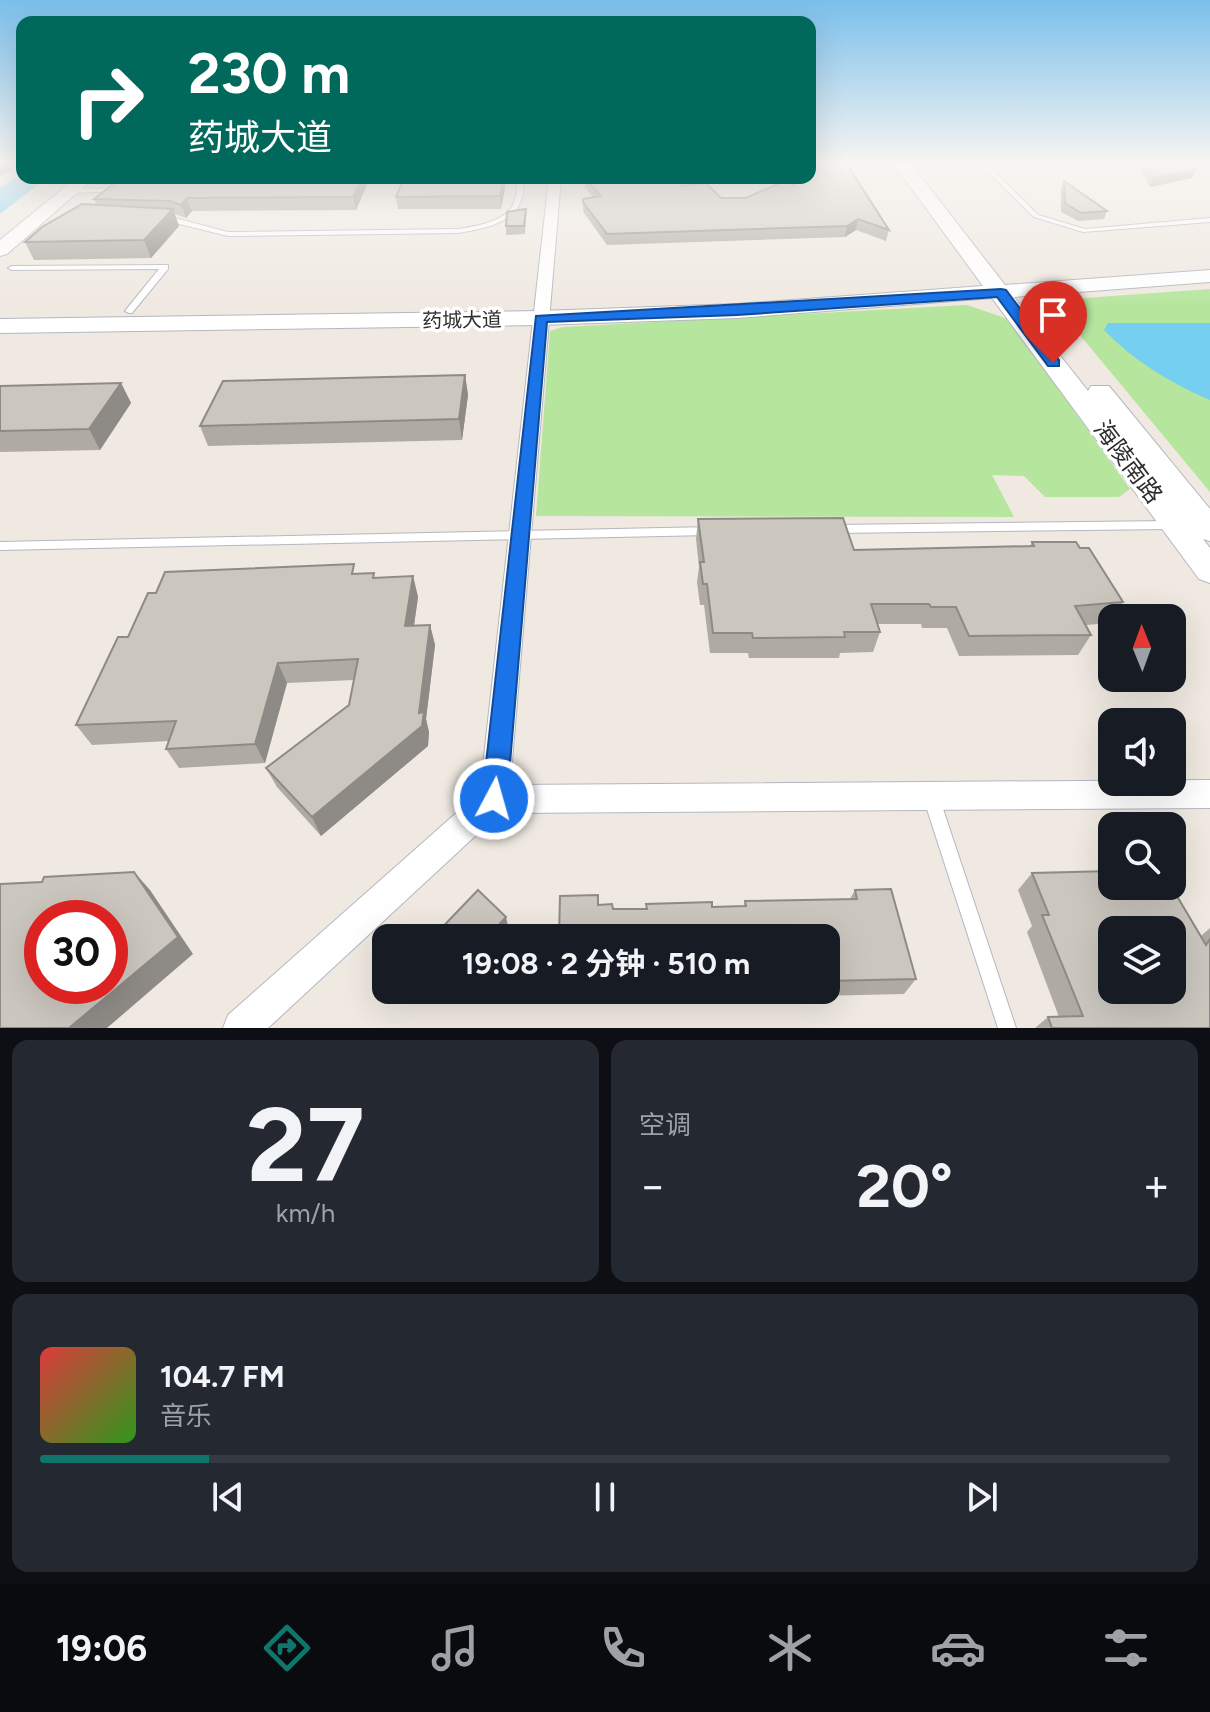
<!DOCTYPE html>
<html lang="zh">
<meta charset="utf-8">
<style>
body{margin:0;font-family:Figtree,"Noto Sans SC",sans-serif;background:#242831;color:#f1f3f6;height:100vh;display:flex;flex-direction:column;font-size:30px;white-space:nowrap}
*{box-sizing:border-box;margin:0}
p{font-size:26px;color:#9ea1a6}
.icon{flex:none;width:44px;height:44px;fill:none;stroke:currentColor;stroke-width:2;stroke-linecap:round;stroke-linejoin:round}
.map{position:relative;height:1028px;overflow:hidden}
.sheet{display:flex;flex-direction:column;gap:12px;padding:12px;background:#0d0f14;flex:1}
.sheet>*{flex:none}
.guide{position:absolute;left:16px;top:16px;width:800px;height:168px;border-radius:16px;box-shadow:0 8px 32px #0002;background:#00695c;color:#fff;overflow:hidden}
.needle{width:52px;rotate:359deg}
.tools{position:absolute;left:1098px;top:604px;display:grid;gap:16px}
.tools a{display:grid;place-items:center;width:88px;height:88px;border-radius:16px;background:#171b24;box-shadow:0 8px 32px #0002;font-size:40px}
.speed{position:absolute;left:24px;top:900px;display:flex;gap:16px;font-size:40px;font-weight:700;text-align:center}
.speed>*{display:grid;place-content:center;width:104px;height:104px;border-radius:50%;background:#171b24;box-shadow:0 8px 32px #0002;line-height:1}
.speed .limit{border:12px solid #d22;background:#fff;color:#111}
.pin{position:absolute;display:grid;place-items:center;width:68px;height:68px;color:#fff;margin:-82px -34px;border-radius:50% 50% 50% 0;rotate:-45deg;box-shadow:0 0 8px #0007}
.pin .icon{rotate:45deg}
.me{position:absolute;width:88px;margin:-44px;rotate:6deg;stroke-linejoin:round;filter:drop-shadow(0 0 6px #0008)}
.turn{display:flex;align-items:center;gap:28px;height:168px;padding:0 40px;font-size:36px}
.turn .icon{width:104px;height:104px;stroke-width:2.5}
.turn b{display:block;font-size:56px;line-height:68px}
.big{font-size:60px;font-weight:700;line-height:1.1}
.sheet .tile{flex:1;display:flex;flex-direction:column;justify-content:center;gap:12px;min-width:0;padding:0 28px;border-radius:16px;background:#242831}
.sheet .dial{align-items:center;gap:0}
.dial b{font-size:104px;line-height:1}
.song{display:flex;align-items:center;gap:24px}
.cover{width:96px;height:96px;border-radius:12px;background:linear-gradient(135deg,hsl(0 70% 55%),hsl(110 70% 35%))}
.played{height:8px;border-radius:4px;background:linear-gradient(90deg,#0f766e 15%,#363941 15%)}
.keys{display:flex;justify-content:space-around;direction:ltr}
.heat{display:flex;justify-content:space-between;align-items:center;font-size:44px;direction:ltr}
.sheet .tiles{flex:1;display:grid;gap:12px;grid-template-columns:1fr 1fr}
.tile:last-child{grid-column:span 2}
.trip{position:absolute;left:372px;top:924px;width:468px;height:80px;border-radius:16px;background:#171b24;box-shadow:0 8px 32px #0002;font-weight:700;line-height:80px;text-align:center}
.dock{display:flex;height:128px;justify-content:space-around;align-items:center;background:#090b0e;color:#9ea1a6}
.dock .icon{width:56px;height:56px}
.dock .selected{color:#0f766e}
.dock b{font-size:36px;color:#f1f3f6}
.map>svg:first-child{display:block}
</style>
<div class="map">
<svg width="1210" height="1028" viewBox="0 0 1210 1028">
<rect width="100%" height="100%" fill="#efe9e1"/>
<g fill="#b6e59e">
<path d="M1210 289V492L1055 305 1085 298Z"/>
<path d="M967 305 1008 319 1130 489 1119 497H1045L1024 476 992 475 1014 517 536 516 550 331 563 327Z"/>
</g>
<g fill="#75cff0">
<path d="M22 172V178H47L0 214V188Z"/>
<path d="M1108 323H1210V400C1170 383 1134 361 1104 330Z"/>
</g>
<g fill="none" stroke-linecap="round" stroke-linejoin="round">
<g stroke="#b4b7c1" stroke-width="2">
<g id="lane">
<path d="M979 163H986L1038 215 1085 229 1210 218V222L1083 232 1034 217Z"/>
<path d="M518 178H524C523 186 524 196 520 203 511 225 479 229 459 233L228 236 159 219 162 217 179 219 228 232 459 229C476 226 504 222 513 205 517 197 517 186 518 178Z"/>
<path d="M128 180 130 181V183L80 185 77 183 80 181Z"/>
<path d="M119 188 121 189V191L71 193 68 191 71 189Z"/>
<path d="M165 265H168V269L132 313H129L125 311 159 269 12 270 8 268 12 266Z"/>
<path d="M1171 521 1177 525 1171 529 832 533 826 529 832 525Z"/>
<path d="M711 527 717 531 711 535 0 550V542Z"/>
<path d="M931 790 936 792 939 797 1016 1028H998L923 797 926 792Z"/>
</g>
</g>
<g stroke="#b4b7c1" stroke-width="2">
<path id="street" d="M549 178H561L510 785 1210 780V808L500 813 268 1028H223L228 1015 480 792Z"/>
</g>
<g stroke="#b4b7c1" stroke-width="2">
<g id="secondary">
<path d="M893 163H910L1005 285 1210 270V282L1014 297 1088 391 1091 386H1109L1210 509V541L1203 539 1210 548V583L1199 579 992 298 737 318 540 325 0 333V319L540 311 737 304 983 286Z"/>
<path d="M76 178H94L7 254 0 256V240Z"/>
</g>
</g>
<use href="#lane" fill="#fff" fill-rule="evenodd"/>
<use href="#street" fill="#fff" fill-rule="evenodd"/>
<use href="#secondary" fill="#fff" fill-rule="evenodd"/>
</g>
<g fill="#afaba4">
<path d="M810 163H846L889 230 886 241 856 230 845 237 607 245 584 213 583 209V199L593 197 585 188V178L683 186 721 198H746L790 183 791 178 821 165 810 167Z"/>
<path d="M1141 163H1185L1196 170 1192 178 1150 187 1140 167Z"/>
<path d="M139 178H370L356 210 192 211 186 218 174 214 179 226 151 258 34 260 25 242 96 204 94 199 127 182Z"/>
<path d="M508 178 505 179V188L501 209H398L396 197Z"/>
<path d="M1064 181 1107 211 1104 219 1078 221 1061 212V189Z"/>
<path d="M526 218 525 234 506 235V226Z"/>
<path d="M465 375 468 395 462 440 208 446 200 426Z"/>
<path d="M121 383 131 403 100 450 0 452V386Z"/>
<path d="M698 519 854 550 1030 546 1032 542 1080 548 1123 602 1110 623 1086 625 1091 635 1078 655 959 656 947 628H922L921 624H878L880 632 873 652 840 653 839 658H749L748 653H710L704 605H700L697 582 699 567 696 539Z"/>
<path d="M357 574 376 578 413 576 418 597 414 626 430 625 435 645 426 719 429 732 428 746 321 836 277 787 266 768 349 705 354 680 287 683 265 763 179 768 166 749 169 741 92 745 76 725 128 637Z"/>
<path d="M1032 873 1201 936 1210 928V1028H1035L1048 1017H1059L1027 932 1032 926 1018 890Z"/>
<path d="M855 890 916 979 904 994 560 1002 558 990H826V938H559L598 905 613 909 744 906 745 901 850 899Z"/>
</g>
<g fill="#8e8b86">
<path d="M0 163H14L9 167 11 170 0 176Z"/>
<path d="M810 163H832L810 167Z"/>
<path d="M1196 170 1192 178 1150 187 1154 178Z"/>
<path d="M362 178H370L356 210 353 197Z"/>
<path d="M498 178H508L505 179V188L501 209Z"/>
<path d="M187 198 192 211 186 218 181 205Z"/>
<path d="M173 209 179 226 151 258 144 240Z"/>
<path d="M858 219 856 230 845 237 847 226Z"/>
<path d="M465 375 468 395 462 440 459 419Z"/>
<path d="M121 383 131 403 100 450 89 429Z"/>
<path d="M413 576 418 597 411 646 405 626Z"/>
<path d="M430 625 435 645 426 719 429 732 428 746 321 836 312 817 419 713Z"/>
<path d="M278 663 287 683 265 763 255 744Z"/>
<path d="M134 872 150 890 193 954 107 1028H69Z"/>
<path d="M506 917 508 926 497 938H487Z"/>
</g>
<g fill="#cbc7bf" stroke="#8e8b86" stroke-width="2" fill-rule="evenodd">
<path d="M825 163H846L889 230 858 219 847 226 607 234 583 202V199L601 196 585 178H674L683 186 706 183 721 198H746L787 180 795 186 791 178H810V170Z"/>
<path d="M1146 163H1185L1196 170 1154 178Z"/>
<path d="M139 178H362L353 197 187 198 181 205 170 201 94 199 116 182H127Z"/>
<path d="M404 178H504L500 196 396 197Z"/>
<path d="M1064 181 1107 211 1081 213 1065 203Z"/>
<path d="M82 204 173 209 144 240 25 242 42 227Z"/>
<path d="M526 209 524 226H506L507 212Z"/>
<path d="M465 375 459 419 200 426 223 381Z"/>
<path d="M121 383 89 429 0 431V386Z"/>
<path d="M843 518 854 550 1034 546 1032 542H1076L1080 548H1089L1123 602 1075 606 1091 635 969 636 956 607H931L929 604H871L880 632H844L845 637 753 638 752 633H713L707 584H703L700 562H704L698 519Z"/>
<path d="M354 564 352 574 374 573 373 578 413 576 405 626 430 625 419 713 424 712 422 726 312 817 266 768 349 705 358 659 278 663 255 744 166 749 176 721 76 725 118 637H128L148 593H156L165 572Z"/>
<path d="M1112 871V886H1171L1206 945 1210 939V1028H1052L1048 1017 1083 1016 1042 915H1049L1032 873ZM1112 930H1172V990H1112Z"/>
<path d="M134 872 178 937 69 1028H0V884L42 882 44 877ZM42 918H110V986H42Z"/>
<path d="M891 889 916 979 826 981V938H559L560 896 598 895V905L612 904 613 909H647L646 904 712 902V907L746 906 745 901 857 899 855 890Z"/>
<path d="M478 890 506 917 487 938H432Z"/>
</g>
<linearGradient id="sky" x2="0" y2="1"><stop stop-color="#7abfeb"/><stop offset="0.53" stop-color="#f8f5f2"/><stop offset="1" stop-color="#f8f5f2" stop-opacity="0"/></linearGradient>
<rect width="1210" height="307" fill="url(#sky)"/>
<path fill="#1a73e8" stroke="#114b97" stroke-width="2" d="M1001 289 1006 290 1059 360V366H1048L997 297 737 315 547 322 507 799 503 807 494 811 485 807 482 799 536 316Z"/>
<g text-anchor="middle" stroke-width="7" stroke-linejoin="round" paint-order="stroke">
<g font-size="20" fill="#2e2e2e" stroke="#fff">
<text transform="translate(462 320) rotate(-1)" y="7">药城大道</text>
</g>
<g font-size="24" fill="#2e2e2e" stroke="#fff">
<text transform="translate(1128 462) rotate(53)" y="8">海陵南路</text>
</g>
</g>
</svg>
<div class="tools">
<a><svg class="needle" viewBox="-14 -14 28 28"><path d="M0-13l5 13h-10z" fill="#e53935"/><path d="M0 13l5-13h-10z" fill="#9ea1a6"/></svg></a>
<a><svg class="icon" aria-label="sound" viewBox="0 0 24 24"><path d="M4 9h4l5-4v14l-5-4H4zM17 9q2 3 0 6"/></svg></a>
<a><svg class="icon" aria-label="search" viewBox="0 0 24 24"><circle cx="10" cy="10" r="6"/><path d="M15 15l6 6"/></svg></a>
<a><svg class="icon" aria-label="layers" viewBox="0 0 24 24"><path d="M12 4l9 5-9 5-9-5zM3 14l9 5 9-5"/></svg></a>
</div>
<div class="speed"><div class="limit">30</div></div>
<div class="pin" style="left:1053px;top:363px;background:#d93025"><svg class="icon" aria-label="arrive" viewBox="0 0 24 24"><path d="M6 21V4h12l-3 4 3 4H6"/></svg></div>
<svg class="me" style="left:494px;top:799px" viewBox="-20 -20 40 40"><circle r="17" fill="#1a73e8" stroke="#fff" stroke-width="3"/><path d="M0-11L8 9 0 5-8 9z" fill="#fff"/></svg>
<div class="trip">19:08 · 2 分钟 · 510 m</div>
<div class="guide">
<div class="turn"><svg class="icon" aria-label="right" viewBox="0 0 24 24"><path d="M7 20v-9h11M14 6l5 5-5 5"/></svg><div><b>230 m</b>药城大道</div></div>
</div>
</div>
<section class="sheet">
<div class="tiles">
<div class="tile dial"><b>27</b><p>km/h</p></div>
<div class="tile"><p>空调</p>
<div class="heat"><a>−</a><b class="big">20°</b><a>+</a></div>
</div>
<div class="tile">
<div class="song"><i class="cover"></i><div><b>104.7 FM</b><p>音乐</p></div></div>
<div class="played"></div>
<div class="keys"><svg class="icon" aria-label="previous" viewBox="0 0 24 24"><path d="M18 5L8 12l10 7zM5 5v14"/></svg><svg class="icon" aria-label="pause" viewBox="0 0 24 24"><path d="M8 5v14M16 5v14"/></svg><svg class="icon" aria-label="next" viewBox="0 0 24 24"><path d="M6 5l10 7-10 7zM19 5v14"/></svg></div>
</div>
</div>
</section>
<nav class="dock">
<b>19:06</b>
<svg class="icon selected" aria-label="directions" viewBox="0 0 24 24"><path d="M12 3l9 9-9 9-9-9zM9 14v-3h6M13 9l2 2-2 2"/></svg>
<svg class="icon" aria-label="music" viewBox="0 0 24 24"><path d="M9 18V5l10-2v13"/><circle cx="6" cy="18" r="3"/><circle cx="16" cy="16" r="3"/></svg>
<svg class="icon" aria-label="phone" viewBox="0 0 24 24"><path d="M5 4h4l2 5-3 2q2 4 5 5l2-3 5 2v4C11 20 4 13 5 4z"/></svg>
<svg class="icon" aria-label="climate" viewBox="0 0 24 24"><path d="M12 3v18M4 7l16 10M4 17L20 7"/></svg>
<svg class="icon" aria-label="car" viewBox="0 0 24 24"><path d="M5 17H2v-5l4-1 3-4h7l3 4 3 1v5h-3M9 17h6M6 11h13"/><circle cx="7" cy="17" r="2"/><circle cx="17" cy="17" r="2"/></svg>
<svg class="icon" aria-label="filters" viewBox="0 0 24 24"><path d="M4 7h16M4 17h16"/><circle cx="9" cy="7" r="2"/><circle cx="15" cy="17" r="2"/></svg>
</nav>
